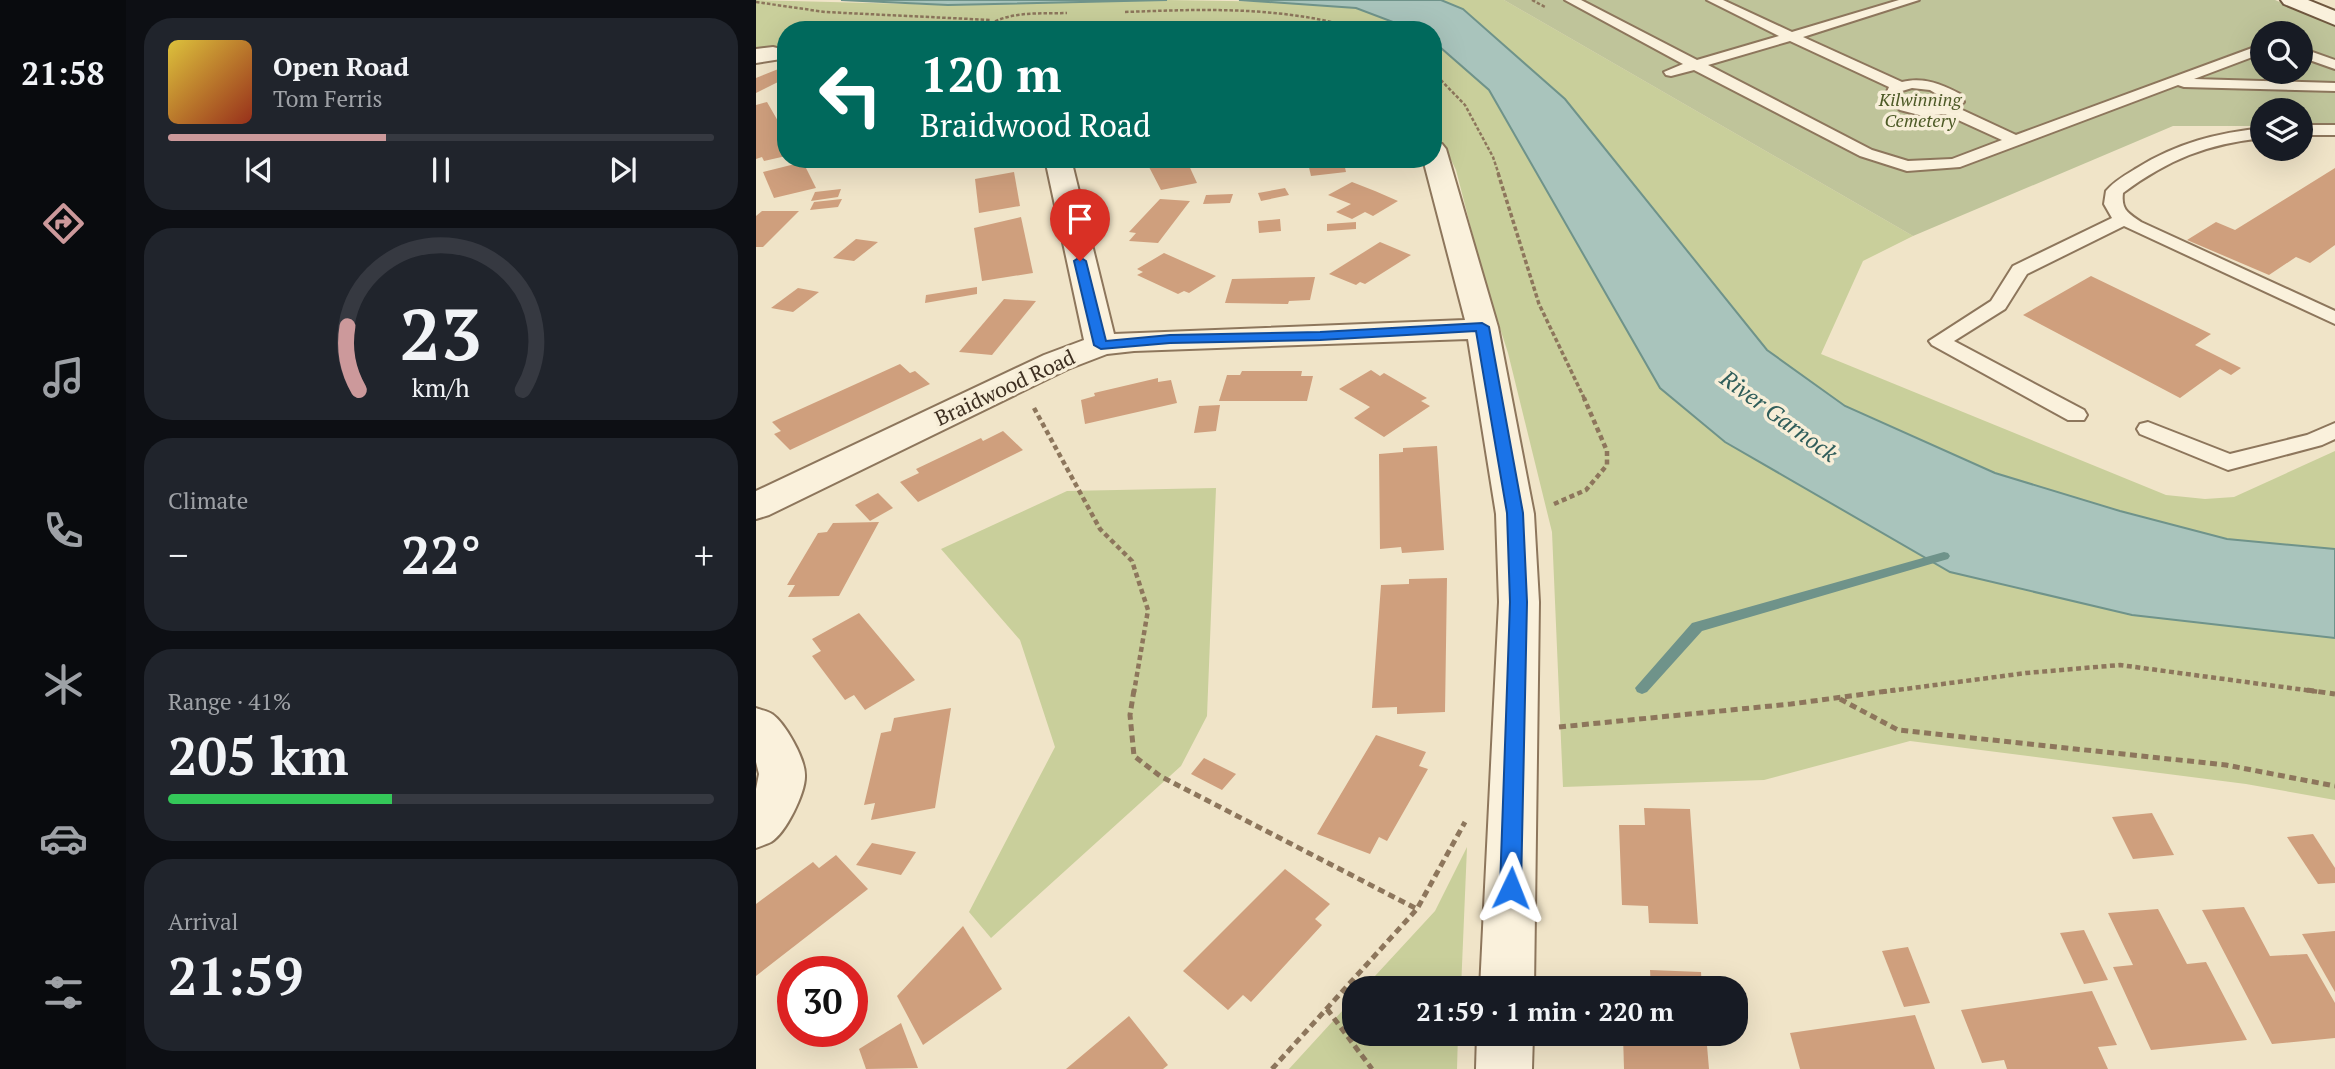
<!DOCTYPE html>
<meta charset="utf-8">
<style>
body{margin:0;font-family:"PT Serif",serif;background:#20242c;color:#f1f3f6;height:100vh;display:flex;flex-direction:column;font-size:26px;white-space:nowrap}
*{box-sizing:border-box;margin:0}
p{font-size:23px;color:#9ea1a6}
.icon{flex:none;width:38px;height:38px;fill:none;stroke:currentColor;stroke-width:2;stroke-linecap:round;stroke-linejoin:round}
.map{position:relative;flex:1;overflow:hidden}
.panel{display:flex;flex-direction:column;gap:18px;padding:18px;background:#0d0f14;width:630px}
.panel>*{flex:none}
.guide{position:absolute;left:21px;top:21px;width:665px;height:147px;border-radius:28px;box-shadow:0 7px 28px #0002;background:#00695c;color:#fff;overflow:hidden}
.fabs{position:absolute;left:1494px;top:21px;display:grid;gap:14px}
.fabs a{display:grid;place-items:center;width:63px;height:63px;border-radius:50%;background:#171b24;box-shadow:0 7px 28px #0002;font-size:35px}
.speed{position:absolute;left:21px;top:956px;display:flex;gap:14px;font-size:35px;font-weight:700;text-align:center}
.speed>*{display:grid;place-content:center;width:91px;height:91px;border-radius:50%;background:#171b24;box-shadow:0 7px 28px #0002;line-height:1}
.speed .limit{border:10px solid #d22;background:#fff;color:#111}
.pin{position:absolute;display:grid;place-items:center;width:60px;height:60px;color:#fff;margin:-72px -30px;border-radius:50% 50% 50% 0;rotate:-45deg;box-shadow:0 0 7px #0007}
.pin .icon{rotate:45deg}
.me{position:absolute;width:77px;margin:-38px;rotate:2deg;stroke-linejoin:round;filter:drop-shadow(0 0 5px #0008)}
.turn{display:flex;align-items:center;gap:24px;height:147px;padding:0 28px;font-size:32px}
.turn .icon{width:91px;height:91px;stroke-width:2.5}
.turn b{display:block;font-size:49px;line-height:60px}
.big{font-size:52px;font-weight:700;line-height:1.1}
.panel .widget{flex:1;display:flex;flex-direction:column;justify-content:center;gap:10px;min-width:0;padding:0 24px;border-radius:28px;background:#20242c}
.panel .dial{align-items:center;gap:0}
.dial svg{height:182px;overflow:visible;fill:none;stroke:#363941;stroke-width:7;stroke-linecap:round;text-anchor:middle}
.dial text{fill:#f1f3f6;stroke:none}
.song{display:flex;align-items:center;gap:21px}
.cover{width:84px;height:84px;border-radius:10px;background:linear-gradient(135deg,hsl(50 70% 55%),hsl(10 70% 35%))}
.played{height:7px;border-radius:4px;background:linear-gradient(90deg,#cc999b 40%,#363941 40%)}
.keys{display:flex;justify-content:space-around;direction:ltr}
.heat{display:flex;justify-content:space-between;align-items:center;font-size:38px;direction:ltr}
.charge{height:10px;border-radius:5px;background:linear-gradient(90deg,#34c759 41%,#363941 0)}
.trip{position:absolute;left:586px;top:976px;width:406px;height:70px;border-radius:28px;background:#171b24;box-shadow:0 7px 28px #0002;font-weight:700;line-height:70px;text-align:center}
main{display:flex;flex:1;min-height:0}
.tab-bar{display:flex;flex-direction:column;width:126px;justify-content:space-around;align-items:center;background:#090b0e;color:#9ea1a6}
.tab-bar .icon{width:49px;height:49px}
.tab-bar .active{color:#cc999b}
.tab-bar b{font-size:32px;color:#f1f3f6}
.map>svg:first-child{display:block}
</style>
<main>
<nav class="tab-bar">
<b>21:58</b>
<svg class="icon active" aria-label="directions" viewBox="0 0 24 24"><path d="M12 3l9 9-9 9-9-9zM9 14v-3h6M13 9l2 2-2 2"/></svg>
<svg class="icon" aria-label="music" viewBox="0 0 24 24"><path d="M9 18V5l10-2v13"/><circle cx="6" cy="18" r="3"/><circle cx="16" cy="16" r="3"/></svg>
<svg class="icon" aria-label="phone" viewBox="0 0 24 24"><path d="M5 4h4l2 5-3 2q2 4 5 5l2-3 5 2v4C11 20 4 13 5 4z"/></svg>
<svg class="icon" aria-label="climate" viewBox="0 0 24 24"><path d="M12 3v18M4 7l16 10M4 17L20 7"/></svg>
<svg class="icon" aria-label="car" viewBox="0 0 24 24"><path d="M5 17H2v-5l4-1 3-4h7l3 4 3 1v5h-3M9 17h6M6 11h13"/><circle cx="7" cy="17" r="2"/><circle cx="17" cy="17" r="2"/></svg>
<svg class="icon" aria-label="filters" viewBox="0 0 24 24"><path d="M4 7h16M4 17h16"/><circle cx="9" cy="7" r="2"/><circle cx="15" cy="17" r="2"/></svg>
</nav>
<section class="panel">
<div class="widget">
<div class="song"><i class="cover"></i><div><b>Open Road</b><p>Tom Ferris</p></div></div>
<div class="played"></div>
<div class="keys"><svg class="icon" aria-label="previous" viewBox="0 0 24 24"><path d="M18 5L8 12l10 7zM5 5v14"/></svg><svg class="icon" aria-label="pause" viewBox="0 0 24 24"><path d="M8 5v14M16 5v14"/></svg><svg class="icon" aria-label="next" viewBox="0 0 24 24"><path d="M6 5l10 7-10 7zM19 5v14"/></svg></div>
</div>
<div class="widget dial"><svg viewBox="0 0 100 80">
<path d="M14 69A42 42 0 1 1 86 69"/>
<path d="M14 69A42 42 0 0 1 9 41" stroke="#cc999b"/>
<text x="50" y="56" font-size="32" font-weight="700">23</text>
<text x="50" y="72" font-size="11">km/h</text>
</svg></div>
<div class="widget"><p>Climate</p>
<div class="heat"><a>−</a><b class="big">22°</b><a>+</a></div>
</div>
<div class="widget"><p>Range · 41%</p><b class="big">205 km</b><div class="charge"></div></div>
<div class="widget"><p>Arrival</p><b class="big">21:59</b></div>
</section>
<div class="map">
<svg width="1579" height="1069" viewBox="0 0 1579 1069">
<rect width="100%" height="100%" fill="#f0e4c8"/>
<g fill="#c9cf9b">
<path d="M0 0 192 5 411 0 532 2 600 8 658 30H431L305 24 216 27 213 30H30V60H16L23 47 0 50Z"/>
<path d="M685 0H748L1157 236 1107 261 1065 354 1410 495 1449 499 1478 497 1579 451V549L1471 539 1364 511 1239 473 1089 406 1011 351 969 298 707 9Z"/>
<path d="M677 41 733 90 904 388 1194 572 1376 615 1579 638V800L1490 784 1154 741 1008 780 807 787 796 532 752 353 727 275 700 170 677 123Z"/>
<path d="M460 488 451 716 425 766 235 938 213 912 299 747 264 640 185 549 311 491Z"/>
<path d="M711 847 705 989H607L679 911Z"/>
<path d="M598 998V1034H702L701 1069H533Z"/>
</g>
<path fill="#bfc49a" fill-rule="evenodd" d="M748 0H1519L1579 25V125H1545V110H1507V126H1417L1157 236ZM1507 33H1545V72H1507Z"/>
<g fill="#a9c4bc" stroke="#6f938a" stroke-width="2">
<path d="M85 0H411L192 5Z"/>
<path d="M483 0H685L707 9 809 99 1011 350 1089 406 1239 473 1364 511 1471 539 1579 549V638L1376 615 1194 572 969 442 904 388 733 90 677 41V30H658L600 8Z"/>
</g>
<g fill="none" stroke-linecap="round" stroke-linejoin="round">
<path fill="#6f938a" fill-rule="evenodd" d="M1188 552 1192 553 1194 556 1192 559 946 631 891 692 886 694 881 692 879 688 936 623Z"/>
</g>
<g fill="#cf9f7d">
<path d="M30 66V78L0 93V78Z"/>
<path d="M11 102 30 135V156L8 161 6 157 0 159V105Z"/>
<path d="M216 159H249V161L217 166Z"/>
<path d="M393 159H430L441 183 405 190 393 167 396 166Z"/>
<path d="M551 159H587L590 172 555 176Z"/>
<path d="M47 162 60 188 18 198 7 172Z"/>
<path d="M1579 168V245L1554 263 1540 257 1513 275 1431 240 1460 222 1479 230Z"/>
<path d="M258 172 264 206 223 213 219 179Z"/>
<path d="M596 182 619 191 642 201 617 216 609 212 596 219 580 212 595 204 572 195Z"/>
<path d="M529 188 533 195 505 201 502 193Z"/>
<path d="M85 189 82 197 55 201 59 192Z"/>
<path d="M477 194 474 203 447 204 450 195Z"/>
<path d="M86 199 82 207 54 210 58 202Z"/>
<path d="M404 199 434 201 402 243 373 241 380 233 373 232Z"/>
<path d="M6 211H43L7 247H0V216Z"/>
<path d="M265 217 277 273 226 281 218 228Z"/>
<path d="M524 219 525 231 503 233 502 221Z"/>
<path d="M600 222V229L571 231V224Z"/>
<path d="M100 239 122 242 98 261 77 258Z"/>
<path d="M624 242 655 255 609 284 604 282 600 285 573 274Z"/>
<path d="M408 253 435 265 460 276 433 293 428 291 422 294 381 275 387 272 381 269Z"/>
<path d="M1335 276 1455 334 1439 345 1485 368 1475 375 1464 369 1424 398 1267 315Z"/>
<path d="M559 277 554 300 533 301 532 304 469 303 476 279Z"/>
<path d="M221 287V294L169 303 170 295Z"/>
<path d="M42 288 63 292 37 312 15 308Z"/>
<path d="M248 299 280 301 236 355 203 352Z"/>
<path d="M144 364 154 373 159 371 174 384 34 450 18 434 25 431 16 422Z"/>
<path d="M615 370 624 376 628 373 671 398 665 401 674 406 628 437 598 418 614 407 583 389Z"/>
<path d="M486 371H546L545 376H557L551 401H463L471 375H484Z"/>
<path d="M402 378V382L415 380 421 403 329 424 325 400 339 396 338 393Z"/>
<path d="M464 405 460 431 438 433 443 406Z"/>
<path d="M247 431 267 450 162 502 144 482 163 473 160 469 225 438 227 441Z"/>
<path d="M681 446 688 550 646 553 645 547 624 549 623 454 647 452V448Z"/>
<path d="M122 493 137 508 114 521 99 505Z"/>
<path d="M123 522 83 596 32 597 39 585H31L62 533 71 532 77 523Z"/>
<path d="M691 578 689 712 641 714V707L616 708 625 585 653 584V579Z"/>
<path d="M103 613 159 680 109 710 98 695 89 700 56 656 65 651 56 639Z"/>
<path d="M195 708 179 808 115 820 119 803 108 805 125 733 135 731 138 718Z"/>
<path d="M620 735 670 752 663 766 672 769 631 841 623 837 614 854 561 834Z"/>
<path d="M448 758 480 774 466 790 435 774Z"/>
<path d="M888 808 934 809 942 924 893 923 892 906 866 905 863 825H889Z"/>
<path d="M1396 813 1418 855 1377 859 1356 817Z"/>
<path d="M1557 834 1579 868V883L1562 884 1531 837Z"/>
<path d="M116 843 160 852 145 875 100 865Z"/>
<path d="M80 855 112 889 0 976V904L57 862 63 868Z"/>
<path d="M529 869 574 904 559 919 566 925 495 1002 487 995 472 1010 427 971Z"/>
<path d="M1488 907 1514 956 1551 954 1579 1003V1038L1516 1044 1446 910Z"/>
<path d="M1402 909 1431 964 1450 962 1491 1040 1395 1050 1357 967 1377 965 1352 913Z"/>
<path d="M207 926 246 989 167 1045 141 996Z"/>
<path d="M1328 930 1352 980 1328 984 1304 933Z"/>
<path d="M1579 931V992L1546 934Z"/>
<path d="M1152 947 1174 1003 1148 1007 1126 951Z"/>
<path d="M894 970 945 972 946 989H895Z"/>
<path d="M1336 991 1361 1045 1342 1047 1352 1069H1251L1248 1060 1226 1063 1205 1010Z"/>
<path d="M1159 1015 1179 1069H1044L1034 1033Z"/>
<path d="M373 1016 412 1065 407 1069H310Z"/>
<path d="M145 1023 162 1068 110 1069 103 1049Z"/>
<path d="M867 1034H950L953 1069H868Z"/>
</g>
<g fill="none" stroke-linecap="round" stroke-linejoin="round">
<g stroke="#8d765c" stroke-width="4">
<g id="lane">
<path d="M809 0H825L941 60 1023 36 951 0H967L1036 32 1143 0H1163L1047 37 1146 82C1168 77 1185 84 1204 94L1208 102 1202 108 1260 135 1507 44V53L1438 79 1579 83V91L1428 87 1422 85 1204 167 1151 171 1104 156 938 70 915 76 910 75 908 72 927 64ZM1034 41 1133 87 1129 96 1144 110 1167 116 1189 114 1246 140 1196 159 1152 161 1116 150 952 65ZM1156 88 1174 90 1192 101C1177 112 1157 107 1144 95L1146 91Z"/>
<path d="M1545 48 1579 60V69L1545 57Z"/>
<rect x="1545" y="125" width="34" height="10"/>
<path d="M1507 128V138C1451 144 1413 159 1367 193 1365 210 1372 213 1385 222L1579 311V324L1368 226 1271 274 1249 309 1198 341 1328 410 1331 415 1328 420H1312L1176 345 1173 341 1235 301 1257 266 1356 218 1348 204 1350 191C1358 181 1371 174 1381 168 1421 143 1461 133 1507 128Z"/>
<path d="M1392 422 1474 454 1551 435 1579 423V439L1566 445 1472 470 1384 434 1381 429 1384 424Z"/>
</g>
</g>
<g stroke="#8d765c" stroke-width="4">
<g id="street">
<path d="M337 24 356 25 358 30H327L329 25Z"/>
<path d="M17 47 25 49 28 54 25 59 0 63V49Z"/>
<path d="M677 141 686 144 690 149 742 327 778 514 783 602 778 989H724L743 602 740 514 712 339 378 351 351 354 312 369 13 515 0 519V491L288 355 328 340 289 159H315L358 334 709 320 667 159H677Z"/>
<path d="M0 708C4 710 12 711 16 714 29 723 49 758 49 775 50 792 30 833 15 842 11 844 5 846 0 848V789L3 774 0 762Z"/>
<path d="M721 1034H777L776 1069H720Z"/>
</g>
</g>
<g stroke="#6f573f" stroke-width="4">
<path id="secondary" d="M1525 0H1552L1579 11V25L1528 4Z"/>
</g>
<g stroke="#8d765c" stroke-width="2.5" stroke-dasharray="3.5 2" stroke-linecap="butt">
<path d="M776 0 789 7"/>
<path d="M0 2 69 12 235 20"/>
<path d="M369 12C450 9 528 6 606 30"/>
<path d="M225 30C250 10 281 14 311 13"/>
<path d="M677 72 709 105 737 157 743 175"/>
</g>
<path stroke="#8d765c" stroke-width="3.5" stroke-dasharray="4.5 2.5" stroke-linecap="butt" d="M742 173 783 304 829 400"/>
<g stroke="#8d765c" stroke-width="4.5" stroke-dasharray="5 3.5" stroke-linecap="butt">
<path d="M278 408 344 529 376 561 392 610 378 692"/>
<path d="M798 504 830 490 851 465V451L828 398"/>
<path d="M1126 692 1270 673 1364 665 1564 692"/>
</g>
<g stroke="#8d765c" stroke-width="5" stroke-dasharray="7 4.5" stroke-linecap="butt">
<path d="M378 690 374 715 378 756 404 776 661 909"/>
<path d="M1551 690 1579 694"/>
<path d="M1084 699 1142 730 1470 765 1579 786"/>
<path d="M803 727 1035 704 1139 690"/>
<path d="M571 1009 616 1069"/>
<path d="M516 1069 661 909 709 822"/>
</g>
<use href="#lane" fill="#faf1dc" fill-rule="evenodd"/>
<use href="#street" fill="#faf1dc" fill-rule="evenodd"/>
<use href="#secondary" fill="#faf1dc" fill-rule="evenodd"/>
</g>
<path fill="#1a73e8" stroke="#114b97" stroke-width="2" d="M324 257 330 261 350 341 414 335 564 332 726 323 733 327 767 513 771 602 765 888 762 895 755 898 747 895 744 888 754 602 751 513 720 331 564 340 414 343 345 349 338 345 318 261Z"/>
<g text-anchor="middle" stroke-width="7" stroke-linejoin="round" paint-order="stroke">
<g font-size="18" font-style="italic" fill="#4d5a26" stroke="#f7eed8">
<text x="1164" y="106">Kilwinning<tspan x="1164" dy="21">Cemetery</tspan></text>
</g>
<g font-size="21" fill="#3d2e20" stroke="#f7eed8">
<text transform="translate(249 388) rotate(-25)" y="7">Braidwood Road</text>
</g>
<g font-size="23" font-style="italic" fill="#2f5d5a" stroke="#f7eed8">
<text transform="translate(1023 416) rotate(36)" y="8">River Garnock</text>
</g>
</g>
</svg>
<div class="fabs">
<a><svg class="icon" aria-label="search" viewBox="0 0 24 24"><circle cx="10" cy="10" r="6"/><path d="M15 15l6 6"/></svg></a>
<a><svg class="icon" aria-label="layers" viewBox="0 0 24 24"><path d="M12 4l9 5-9 5-9-5zM3 14l9 5 9-5"/></svg></a>
</div>
<div class="speed"><div class="limit">30</div></div>
<div class="pin" style="left:324px;top:261px;background:#d93025"><svg class="icon" aria-label="arrive" viewBox="0 0 24 24"><path d="M6 21V4h12l-3 4 3 4H6"/></svg></div>
<svg class="me" style="left:755px;top:888px" viewBox="-20 -20 40 40"><path d="M0-17L14 15 0 8-14 15z" fill="#1a73e8" stroke="#fff" stroke-width="4"/></svg>
<div class="trip">21:59 · 1 min · 220 m</div>
<div class="guide">
<div class="turn"><svg class="icon" aria-label="left" viewBox="0 0 24 24"><path d="M17 20v-9H6M10 6l-5 5 5 5"/></svg><div><b>120 m</b>Braidwood Road</div></div>
</div>
</div>
</main>
